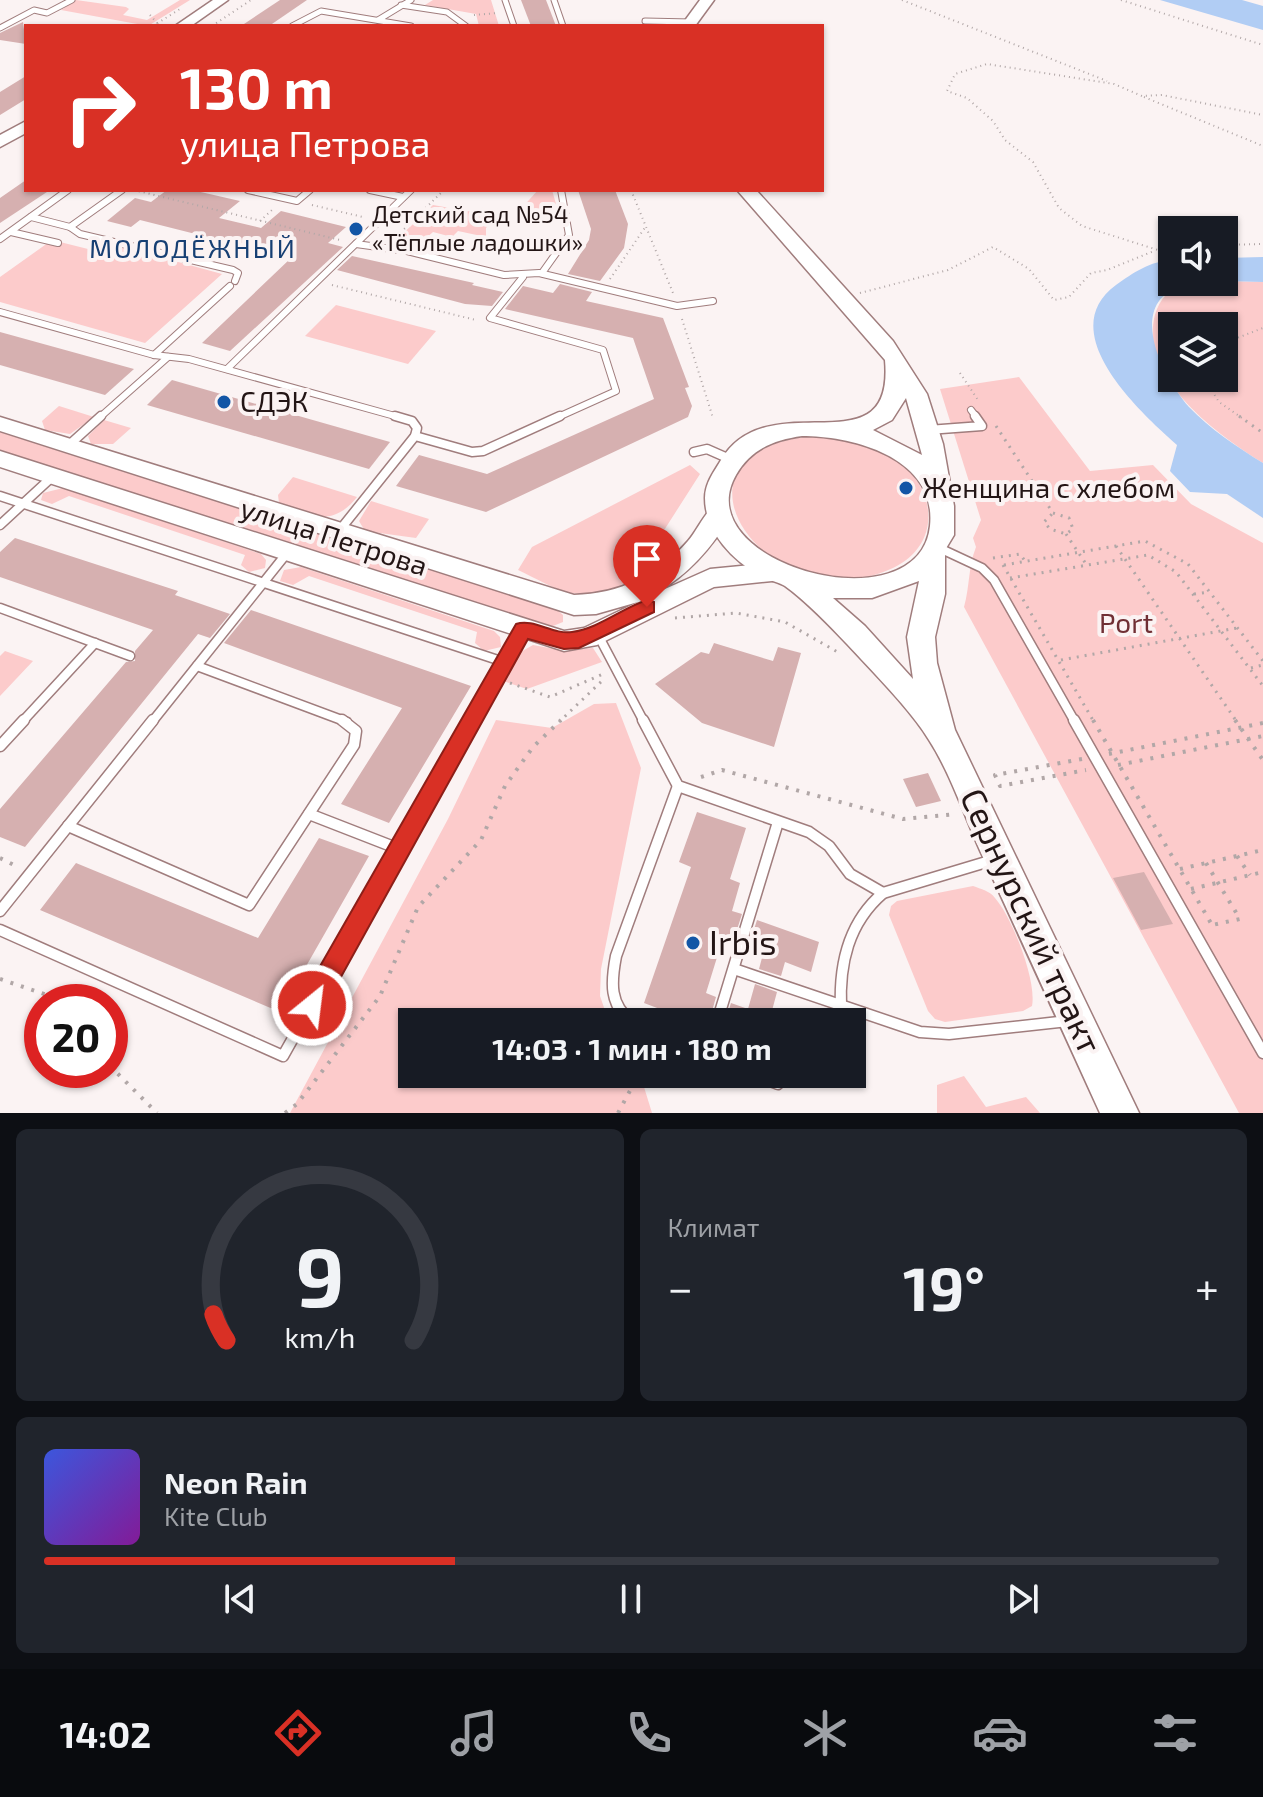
<!DOCTYPE html>
<html lang="ru">
<meta charset="utf-8">
<style>
body{margin:0;font-family:"Exo 2",sans-serif;background:#20242c;color:#f1f3f6;height:100vh;display:flex;flex-direction:column;font-size:30px;white-space:nowrap}
*{box-sizing:border-box;margin:0}
p{font-size:26px;color:#9ea1a6}
.icon{flex:none;width:44px;height:44px;fill:none;stroke:currentColor;stroke-width:2;stroke-linecap:round;stroke-linejoin:round}
.map{position:relative;height:1113px;overflow:hidden}
.sheet{display:flex;flex-direction:column;gap:16px;padding:16px;background:#0d0f14;flex:1}
.sheet>*{flex:none}
.top-card{position:absolute;left:24px;top:24px;width:800px;height:168px;border-radius:0px;box-shadow:0 2px 6px #0004;background:#d93025;color:#fff;overflow:hidden}
.tools{position:absolute;left:1158px;top:216px;display:grid;gap:16px}
.tools a{display:grid;place-items:center;width:80px;height:80px;border-radius:0px;background:#171b24;box-shadow:0 2px 6px #0004;font-size:40px}
.speed{position:absolute;left:24px;top:984px;display:flex;gap:16px;font-size:40px;font-weight:700;text-align:center}
.speed>*{display:grid;place-content:center;width:104px;height:104px;border-radius:50%;background:#171b24;box-shadow:0 2px 6px #0004;line-height:1}
.speed .limit{border:12px solid #d22;background:#fff;color:#111}
.pin{position:absolute;display:grid;place-items:center;width:68px;height:68px;color:#fff;margin:-82px -34px;border-radius:50% 50% 50% 0;rotate:-45deg;box-shadow:0 0 8px #0007}
.pin .icon{rotate:45deg}
.me{position:absolute;width:88px;margin:-44px;rotate:29deg;stroke-linejoin:round;filter:drop-shadow(0 0 6px #0008)}
.turn{display:flex;align-items:center;gap:28px;height:168px;padding:0 24px;font-size:36px}
.turn .icon{width:104px;height:104px;stroke-width:2.5}
.turn b{display:block;font-size:56px;line-height:68px}
.big{font-size:60px;font-weight:700;line-height:1.1}
.sheet .tile{flex:1;display:flex;flex-direction:column;justify-content:center;gap:12px;min-width:0;padding:0 28px;border-radius:12px;background:#20242c}
.sheet .dial{align-items:center;gap:0}
.dial svg{height:208px;overflow:visible;fill:none;stroke:#363941;stroke-width:7;stroke-linecap:round;text-anchor:middle}
.dial text{fill:#f1f3f6;stroke:none}
.song{display:flex;align-items:center;gap:24px}
.cover{width:96px;height:96px;border-radius:12px;background:linear-gradient(135deg,hsl(230 70% 55%),hsl(290 70% 35%))}
.played{height:8px;border-radius:4px;background:linear-gradient(90deg,#d93025 35%,#363941 35%)}
.keys{display:flex;justify-content:space-around;direction:ltr}
.heat{display:flex;justify-content:space-between;align-items:center;font-size:44px;direction:ltr}
.sheet .tiles{flex:1;display:grid;gap:16px;grid-template-columns:1fr 1fr}
.tile:last-child{grid-column:span 2}
.trip{position:absolute;left:398px;top:1008px;width:468px;height:80px;border-radius:0px;background:#171b24;box-shadow:0 2px 6px #0004;font-weight:700;line-height:80px;text-align:center}
.dock{display:flex;height:128px;justify-content:space-around;align-items:center;background:#090b0e;color:#9ea1a6}
.dock .icon{width:56px;height:56px}
.dock .selected{color:#d93025}
.dock b{font-size:36px;color:#f1f3f6}
.map>svg:first-child{display:block}
</style>
<div class="map">
<svg width="1263" height="1113" viewBox="0 0 1263 1113">
<rect width="100%" height="100%" fill="#fbf3f3"/>
<g fill="#fccbcb" fill-rule="evenodd">
<path d="M76 0 126 7 129 9 123 15 147 20 180 0H190L148 26 61 10Z"/>
<path d="M433 0H491L499 26H479L476 14 425 5Z"/>
<path d="M538 190H552L560 218 520 210Z"/>
<path d="M433 205 496 216 486 228V237L458 231 452 237 433 232 416 247 393 243Z"/>
<path d="M52 240 112 255 124 247 222 274 145 343 0 302V277Z"/>
<path d="M1226 281 1263 282V463C1218 435 1142 380 1154 319 1157 305 1164 293 1178 287 1192 281 1213 284 1226 281ZM1172 326H1224V378H1172Z"/>
<path d="M336 305 436 331 408 364 305 336Z"/>
<path d="M1019 377 1090 471 1153 465 1191 504 1263 543V1113H1239L964 607C970 586 968 567 976 547L973 538 981 520 940 389Z"/>
<path d="M59 406 94 417 70 434 45 430 42 421Z"/>
<path d="M104 420 131 428 113 444H91L88 436Z"/>
<path d="M0 432 557 610 563 615V622L548 628 0 450Z"/>
<path d="M822 435C848 441 876 444 897 460 937 489 942 545 893 568 768 626 642 447 822 435Z"/>
<path d="M690 465 700 474 629 585C572 601 569 595 518 570L532 547Z"/>
<path d="M293 477 357 497C334 526 311 519 279 503L278 495Z"/>
<path d="M63 488 261 554 266 560 265 568 249 572 241 565 245 555 69 496 52 504 41 500 43 493Z"/>
<path d="M371 501 429 519 416 538 365 531 359 521Z"/>
<path d="M301 567 494 631 500 637 501 647 484 651 475 643 477 632 309 576 293 585 280 581 284 570Z"/>
<path d="M533 645 560 650 593 648 602 662 527 689 503 681 519 653Z"/>
<path d="M5 651 33 661 0 696V656Z"/>
<path d="M616 703 641 768 601 969 600 996 609 1022H412V1074H640L652 1113H290L448 819 496 720 552 728 594 704Z"/>
<path d="M973 886C981 889 990 891 995 898 1012 917 1037 981 1032 1006L1023 1011 945 1022 935 1019 928 1011 889 915 891 906 897 901Z"/>
<path d="M964 1076 986 1107 1026 1097 1040 1113H937V1085Z"/>
</g>
<g fill="#b1cdf4">
<path d="M1160 0H1242L1263 6V30Z"/>
<path d="M1263 257V282L1224 281V258Z"/>
<path d="M1172 260V282H1217C1205 283 1190 283 1180 286 1125 306 1164 379 1189 407 1210 429 1237 447 1263 463V518L1227 494 1190 492 1170 471 1177 445C1140 412 1052 332 1116 285 1133 273 1150 261 1172 260Z"/>
</g>
<g fill="#d6b0b0">
<path d="M280 0H307L269 26H241Z"/>
<path d="M521 0H546L556 26H531Z"/>
<path d="M23 22 26 44 0 40V33Z"/>
<path d="M26 76V99L0 115V92Z"/>
<path d="M26 180V190H50L0 223V198Z"/>
<path d="M167 190H192L240 201 219 218 261 228 281 211 346 227 328 243 343 247 230 351 202 343 291 258 140 220 131 227 107 221 135 198 151 202Z"/>
<path d="M578 190H615L628 224 624 248 600 281 568 274 589 240 591 229Z"/>
<path d="M352 256 474 283 472 285 503 292 492 306 465 304 337 270Z"/>
<path d="M560 284 592 292 586 301 663 318 689 387 685 388 692 406 688 417 486 512 396 486 419 455 487 474 654 399 633 338 505 309 523 286 553 293Z"/>
<path d="M0 332 134 369 105 395 0 365Z"/>
<path d="M172 380 390 442 369 469 147 405Z"/>
<path d="M15 538 178 591 175 595 230 614 210 638 198 634 25 847 0 837V809L126 662 135 661V651L153 630 0 577V552Z"/>
<path d="M251 610 471 686 389 823 341 804 402 708 224 643Z"/>
<path d="M714 643 773 661 778 647 801 653 774 747 702 723 655 684 701 652 709 654Z"/>
<path d="M928 773 941 801 916 807 903 779Z"/>
<path d="M697 812 746 828 730 879 740 883 732 911 742 914 733 942 723 938 706 993 716 997 709 1022H694L644 1003 691 867 679 862Z"/>
<path d="M319 838 369 856 280 1012 40 910 76 863 258 938Z"/>
<path d="M1144 872 1173 924 1141 930 1113 878Z"/>
<path d="M757 920 819 942 811 972 785 962 781 976 759 969 763 954 748 948Z"/>
<path d="M755 984 777 992 770 1018 778 1022H725L731 1003 748 1009Z"/>
</g>
<g fill="none" stroke-linecap="round" stroke-linejoin="round">
<g stroke="#a07d7d" stroke-width="7">
<g id="lane-far3">
<path d="M505 0 514 26"/>
<path d="M554 0 563 26"/>
<path d="M401 5 447 12 466 26"/>
<path d="M378 20 411 0"/>
<path d="M645 21 691 22"/>
<path d="M292 26 321 11 411 26"/>
<path d="M0 28 34 10 47 13 72 0"/>
</g>
</g>
<g stroke="#a07d7d" stroke-width="8">
<g id="lane-far2">
<path d="M248 190 297 201 310 190"/>
<path d="M370 190 403 197"/>
<path d="M31 217 70 227 80 234 233 270 238 273 235 281"/>
<path d="M70 227 122 190"/>
<path d="M11 232 58 243"/>
<path d="M0 239 68 190"/>
<path d="M356 244 407 251 504 275 539 273 677 306 713 301"/>
<path d="M542 273 569 235 561 190"/>
<path d="M523 277 490 318 603 350 616 391 556 418"/>
<path d="M0 312 154 355 189 359 402 418"/>
<path d="M154 355 230 286"/>
<path d="M227 369 411 190"/>
<path d="M971 410 977 418"/>
<path d="M99 418 168 357"/>
</g>
</g>
<g stroke="#a07d7d" stroke-width="11">
<g id="lane-far1">
<path d="M395 416 412 421 417 428 415 436"/>
<path d="M928 430 982 426 975 416"/>
<path d="M69 445 101 416"/>
<path d="M694 452 707 449 732 460"/>
<path d="M0 496 504 662"/>
<path d="M0 525 52 477"/>
<path d="M339 531 415 436 472 452 483 451 560 416"/>
<path d="M937 547 982 568 994 580 1075 722"/>
<path d="M0 608 130 656"/>
<path d="M598 635 644 722"/>
<path d="M197 666 347 722"/>
<path d="M22 722 95 643"/>
<path d="M152 722 287 553"/>
<path d="M471 722 523 630"/>
</g>
</g>
<g stroke="#a07d7d" stroke-width="13">
<g id="lane">
<path d="M643 720 678 786 809 832 829 846 850 874 883 893"/>
<path d="M1074 720 1263 1053"/>
<path d="M0 746 24 720"/>
<path d="M309 814 399 849"/>
<path d="M68 826 249 905 354 745 356 731 342 720"/>
<path d="M0 911 153 720"/>
<path d="M0 930 283 1056 472 720"/>
<path d="M734 969 920 1032 949 1034 1068 1021"/>
<path d="M841 1008C839 964 848 923 883 893L993 860"/>
<path d="M632 1022C609 1005 611 982 616 956L678 786"/>
<path d="M717 1022 778 822"/>
<path d="M752 1074 778 1084"/>
</g>
</g>
<g stroke="#a07d7d" stroke-width="3">
<g id="secondary">
<path d="M213 0H228L191 26H175Z"/>
<path d="M26 121V133L0 147V135Z"/>
<path d="M0 417 574 595C619 594 659 575 688 541 696 532 702 518 710 510 715 506 721 507 727 509L731 515C712 548 689 574 656 593L710 569 772 563 781 565 784 572 781 579 772 581 714 587 597 645 564 651 0 467V451L564 631 584 628 638 602 596 614 574 615 0 431Z"/>
</g>
</g>
<g stroke="#a07d7d" stroke-width="3">
<g id="primary">
<path d="M700 0H714L695 26H681Z"/>
<path d="M737 190H756L893 341 927 394 943 444 954 506V535L945 550V594L935 637 937 663 955 730 1139 1113H1100C1061 1027 1022 941 982 855 965 818 951 774 929 740 911 710 871 670 847 644 829 625 806 601 785 586 779 582 770 581 763 577 734 562 705 533 705 498 705 483 714 472 721 460 769 380 895 473 885 360ZM906 398 922 455 873 430 892 420ZM802 436C854 436 937 458 930 526 919 628 685 564 736 475 751 449 774 440 802 436ZM919 581 907 637 913 679 865 626 833 598H872Z"/>
</g>
</g>
<g stroke="#b1a7a7" stroke-width="2" stroke-dasharray="1 4" stroke-linecap="butt">
<path d="M902 0 1107 81"/>
<path d="M1121 0 1263 45"/>
<path d="M150 15 157 23"/>
<path d="M474 15 498 13"/>
<path d="M153 26 180 9"/>
<path d="M212 26 251 0"/>
<path d="M1144 97 1263 146"/>
<path d="M134 190 340 240"/>
<path d="M631 190 673 293"/>
<path d="M312 205 363 217"/>
<path d="M260 221 272 210"/>
<path d="M397 236 444 190"/>
<path d="M1224 245 1263 244"/>
<path d="M1172 249 1158 250 1082 226 1059 208 1033 162 1005 140 993 121 967 98 947 91 955 74 987 64 1114 84 1142 96 1162 95 1263 115"/>
<path d="M610 279 646 226"/>
<path d="M332 285 476 320"/>
<path d="M860 293 948 270 993 247 1029 269 1054 300 1069 297 1091 273 1107 270 1154 251"/>
<path d="M682 319 713 418"/>
<path d="M1224 343 1263 328"/>
<path d="M960 373 978 400"/>
<path d="M1204 378 1219 402 1242 418"/>
</g>
<g stroke="#b1a7a7" stroke-width="3" stroke-dasharray="2 6" stroke-linecap="butt">
<path d="M1239 416 1263 433"/>
<path d="M996 426 1053 513"/>
<path d="M1053 513 1069 518 1073 529 1066 534 1050 529 1044 522Z"/>
<path d="M1066 534 1086 564"/>
<path d="M1116 546 1237 722"/>
<path d="M993 558 1020 554 1025 561"/>
<path d="M1003 565 1094 722"/>
<path d="M1004 565 1145 541 1188 564 1263 661"/>
<path d="M1010 578 1148 555 1176 572 1263 686"/>
<path d="M1194 594 1209 592"/>
<path d="M675 618 736 613 785 622 841 654"/>
<path d="M1061 660 1237 628"/>
<path d="M1251 668 1263 665"/>
<path d="M510 683 550 697 603 674"/>
<path d="M559 722 604 679"/>
</g>
<g stroke="#b1a7a7" stroke-width="4" stroke-dasharray="3 8" stroke-linecap="butt">
<path d="M1093 720 1212 925"/>
<path d="M1235 720 1263 760"/>
<path d="M1109 754 1263 723"/>
<path d="M1082 759 995 775 1000 786 1086 770"/>
<path d="M1118 765 1263 736"/>
<path d="M701 777 722 770 903 819 956 814"/>
<path d="M1237 856 1250 875"/>
<path d="M0 858 16 866"/>
<path d="M1206 863 1240 919 1212 925"/>
<path d="M1180 869 1263 850"/>
<path d="M1191 889 1263 872"/>
<path d="M0 979 68 1002"/>
<path d="M110 1066 157 1113"/>
<path d="M285 1113 297 1104 380 996 418 907 481 840 505 786 533 747 561 720"/>
<path d="M618 1113 639 1074"/>
</g>
<use href="#lane-far3" stroke="#fff" stroke-width="5"/>
<use href="#lane-far2" stroke="#fff" stroke-width="6"/>
<use href="#lane-far1" stroke="#fff" stroke-width="8"/>
<use href="#lane" stroke="#fff" stroke-width="10"/>
<use href="#secondary" fill="#fff" fill-rule="evenodd"/>
<use href="#primary" fill="#fff" fill-rule="evenodd"/>
</g>
<path fill="#d93025" stroke="#8d1f18" stroke-width="2" d="M647 600 654 602V612L579 648 564 649 528 639 321 1013 312 1017 303 1013 299 1005 303 996 516 624C534 618 553 635 572 632 598 629 622 608 647 600Z"/>
<g fill="#1356a6" stroke="#fbf3f3" stroke-width="3">
<circle cx="356" cy="229" r="8"/>
<circle cx="224" cy="402" r="8"/>
<circle cx="906" cy="488" r="8"/>
<circle cx="693" cy="943" r="8"/>
</g>
<g text-anchor="middle" stroke-width="8" stroke-linejoin="round" paint-order="stroke">
<g font-size="24" fill="#231515" stroke="#fbf3f3" text-anchor="start">
<text x="372" y="223">Детский сад №54<tspan x="372" dy="28">«Тёплые ладошки»</tspan></text>
</g>
<g font-size="26" letter-spacing="2" fill="#163f73" stroke="#fbf3f3">
<text x="193" y="258">МОЛОДЁЖНЫЙ</text>
</g>
<g font-size="28" fill="#231515" stroke="#fbf3f3" text-anchor="start">
<text x="240" y="412">СДЭК</text>
<text x="922" y="498">Женщина с хлебом</text>
</g>
<g font-size="28" fill="#231515" stroke="#fbf3f3">
<text transform="translate(334 537) rotate(18)" y="10">улица Петрова</text>
</g>
<g font-size="28" fill="#702f34" stroke="#fbf3f3">
<text x="1126" y="633">Port</text>
</g>
<g font-size="34" fill="#231515" stroke="#fbf3f3">
<text transform="translate(1031 921) rotate(65)" y="12">Сернурский тракт</text>
</g>
<g font-size="34" fill="#231515" stroke="#fbf3f3" text-anchor="start">
<text x="709" y="955">Irbis</text>
</g>
</g>
</svg>
<div class="tools">
<a><svg class="icon" aria-label="sound" viewBox="0 0 24 24"><path d="M4 9h4l5-4v14l-5-4H4zM17 9q2 3 0 6"/></svg></a>
<a><svg class="icon" aria-label="layers" viewBox="0 0 24 24"><path d="M12 4l9 5-9 5-9-5zM3 14l9 5 9-5"/></svg></a>
</div>
<div class="speed"><div class="limit">20</div></div>
<div class="pin" style="left:647px;top:607px;background:#d93025"><svg class="icon" aria-label="arrive" viewBox="0 0 24 24"><path d="M6 21V4h12l-3 4 3 4H6"/></svg></div>
<svg class="me" style="left:312px;top:1005px" viewBox="-20 -20 40 40"><circle r="17" fill="#d93025" stroke="#fff" stroke-width="3"/><path d="M0-11L8 9 0 5-8 9z" fill="#fff"/></svg>
<div class="trip">14:03 · 1 мин · 180 m</div>
<div class="top-card">
<div class="turn"><svg class="icon" aria-label="right" viewBox="0 0 24 24"><path d="M7 20v-9h11M14 6l5 5-5 5"/></svg><div><b>130 m</b>улица Петрова</div></div>
</div>
</div>
<section class="sheet">
<div class="tiles">
<div class="tile dial"><svg viewBox="0 0 100 80">
<path d="M14 69A42 42 0 1 1 86 69"/>
<path d="M14 69A42 42 0 0 1 9 59" stroke="#d93025"/>
<text x="50" y="56" font-size="32" font-weight="700">9</text>
<text x="50" y="72" font-size="11">km/h</text>
</svg></div>
<div class="tile"><p>Климат</p>
<div class="heat"><a>−</a><b class="big">19°</b><a>+</a></div>
</div>
<div class="tile">
<div class="song"><i class="cover"></i><div><b>Neon Rain</b><p>Kite Club</p></div></div>
<div class="played"></div>
<div class="keys"><svg class="icon" aria-label="previous" viewBox="0 0 24 24"><path d="M18 5L8 12l10 7zM5 5v14"/></svg><svg class="icon" aria-label="pause" viewBox="0 0 24 24"><path d="M8 5v14M16 5v14"/></svg><svg class="icon" aria-label="next" viewBox="0 0 24 24"><path d="M6 5l10 7-10 7zM19 5v14"/></svg></div>
</div>
</div>
</section>
<nav class="dock">
<b>14:02</b>
<svg class="icon selected" aria-label="directions" viewBox="0 0 24 24"><path d="M12 3l9 9-9 9-9-9zM9 14v-3h6M13 9l2 2-2 2"/></svg>
<svg class="icon" aria-label="music" viewBox="0 0 24 24"><path d="M9 18V5l10-2v13"/><circle cx="6" cy="18" r="3"/><circle cx="16" cy="16" r="3"/></svg>
<svg class="icon" aria-label="phone" viewBox="0 0 24 24"><path d="M5 4h4l2 5-3 2q2 4 5 5l2-3 5 2v4C11 20 4 13 5 4z"/></svg>
<svg class="icon" aria-label="climate" viewBox="0 0 24 24"><path d="M12 3v18M4 7l16 10M4 17L20 7"/></svg>
<svg class="icon" aria-label="car" viewBox="0 0 24 24"><path d="M5 17H2v-5l4-1 3-4h7l3 4 3 1v5h-3M9 17h6M6 11h13"/><circle cx="7" cy="17" r="2"/><circle cx="17" cy="17" r="2"/></svg>
<svg class="icon" aria-label="filters" viewBox="0 0 24 24"><path d="M4 7h16M4 17h16"/><circle cx="9" cy="7" r="2"/><circle cx="15" cy="17" r="2"/></svg>
</nav>
